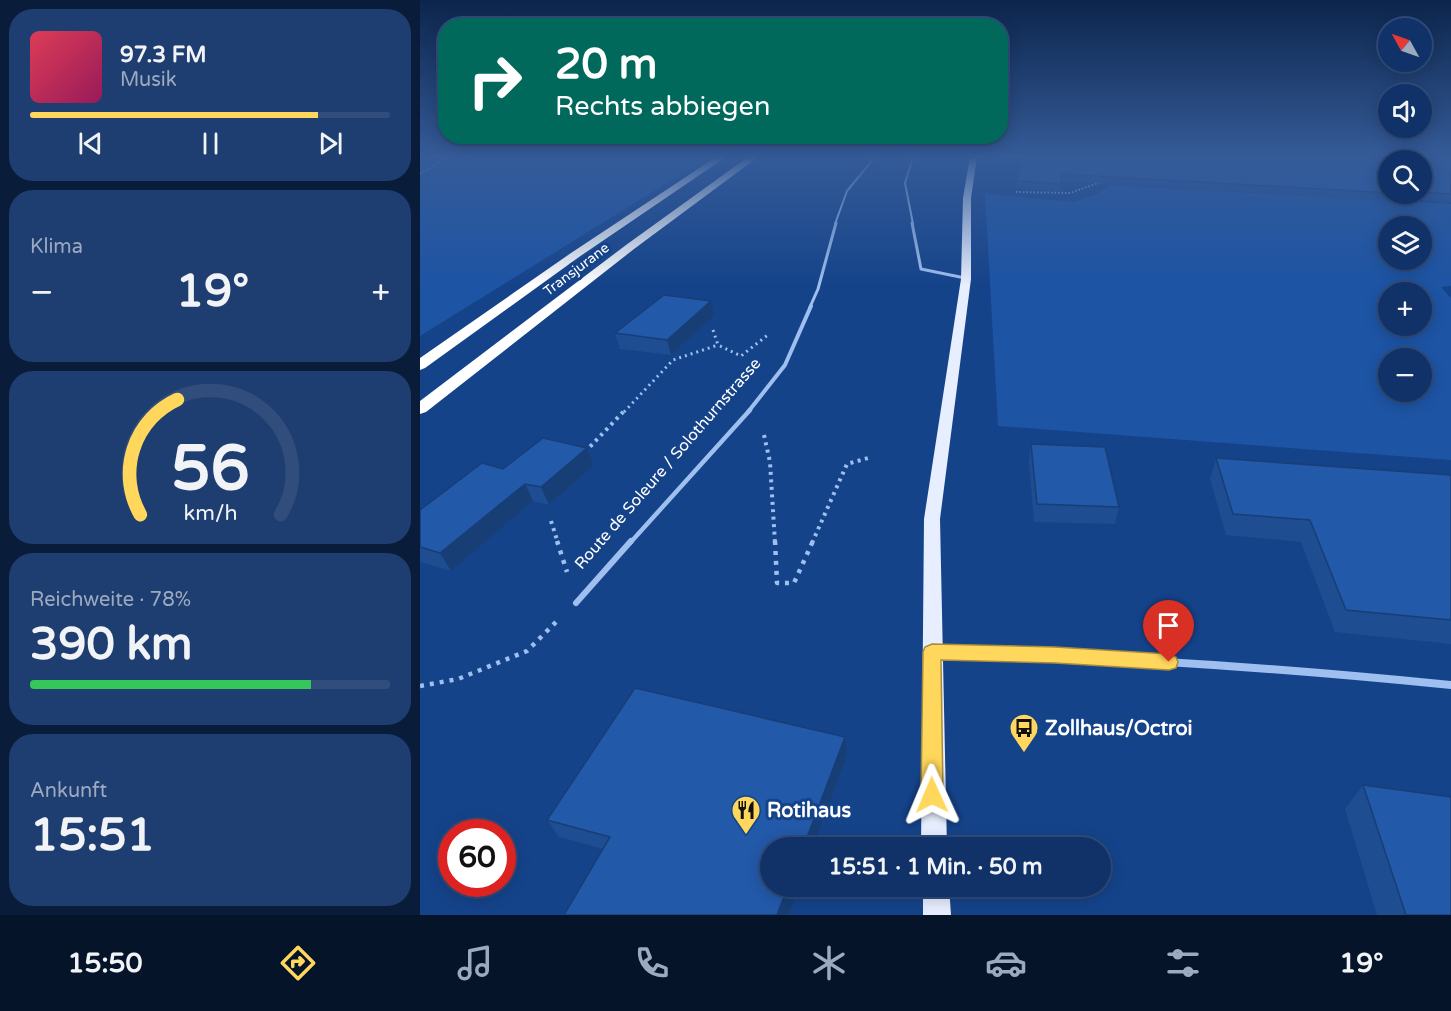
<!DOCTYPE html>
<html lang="de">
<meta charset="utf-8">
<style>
body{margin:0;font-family:"Varela Round",sans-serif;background:#1e3e71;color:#f1f3f6;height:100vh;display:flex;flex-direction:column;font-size:22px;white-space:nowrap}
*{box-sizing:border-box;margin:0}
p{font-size:20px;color:#9caac0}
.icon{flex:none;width:33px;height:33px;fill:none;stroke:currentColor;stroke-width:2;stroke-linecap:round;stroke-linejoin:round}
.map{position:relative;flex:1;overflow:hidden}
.details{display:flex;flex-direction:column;gap:9px;padding:9px;background:#091c39;width:420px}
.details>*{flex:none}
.guide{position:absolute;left:18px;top:18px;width:570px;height:126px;border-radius:24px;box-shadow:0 3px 15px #0003,0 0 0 2px #304d7c;background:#00695c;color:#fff;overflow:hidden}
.needle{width:39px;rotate:310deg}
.buttons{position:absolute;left:958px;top:18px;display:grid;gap:12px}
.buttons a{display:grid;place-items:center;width:54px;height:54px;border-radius:50%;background:#103268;box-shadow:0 3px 15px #0003,0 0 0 2px #304d7c;font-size:30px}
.speed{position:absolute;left:18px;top:819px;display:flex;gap:12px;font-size:30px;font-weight:700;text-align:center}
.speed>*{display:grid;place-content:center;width:78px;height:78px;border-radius:50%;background:#103268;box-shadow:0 3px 15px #0003,0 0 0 2px #304d7c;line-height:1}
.speed .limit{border:9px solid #d22;background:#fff;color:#111}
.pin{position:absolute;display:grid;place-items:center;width:51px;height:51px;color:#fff;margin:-62px -26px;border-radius:50% 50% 50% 0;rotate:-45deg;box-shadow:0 0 6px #0007}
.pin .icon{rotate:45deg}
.me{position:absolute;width:66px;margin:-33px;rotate:359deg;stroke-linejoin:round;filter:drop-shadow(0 0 4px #0008)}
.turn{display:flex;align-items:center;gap:21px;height:126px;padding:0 18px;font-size:27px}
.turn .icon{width:78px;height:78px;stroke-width:2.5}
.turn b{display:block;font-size:42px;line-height:51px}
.big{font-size:45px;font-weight:700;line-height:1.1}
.details .card{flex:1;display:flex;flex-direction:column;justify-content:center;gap:9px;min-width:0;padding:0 21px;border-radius:24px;background:#1e3e71}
.details .dial{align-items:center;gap:0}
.dial svg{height:156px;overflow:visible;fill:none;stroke:#304d7c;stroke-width:7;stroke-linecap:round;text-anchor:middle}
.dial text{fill:#f1f3f6;stroke:none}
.song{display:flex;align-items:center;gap:18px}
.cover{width:72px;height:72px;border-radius:9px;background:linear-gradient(135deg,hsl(350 70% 55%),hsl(330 70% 35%))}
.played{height:6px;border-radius:3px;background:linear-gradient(90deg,#ffd75c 80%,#304d7c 80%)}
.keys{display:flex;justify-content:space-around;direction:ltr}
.heat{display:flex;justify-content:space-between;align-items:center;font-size:33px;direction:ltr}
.charge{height:9px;border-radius:4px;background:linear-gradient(90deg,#34c759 78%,#304d7c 0)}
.trip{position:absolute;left:340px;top:837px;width:351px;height:60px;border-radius:30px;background:#103268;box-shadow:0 3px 15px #0003,0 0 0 2px #304d7c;font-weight:700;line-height:60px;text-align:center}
.menu{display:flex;height:96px;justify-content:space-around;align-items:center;background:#06142a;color:#9caac0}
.menu .icon{width:42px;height:42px}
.menu .current{color:#ffd75c}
.menu b{font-size:27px;color:#f1f3f6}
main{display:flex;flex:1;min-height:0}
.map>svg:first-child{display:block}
</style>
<main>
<section class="details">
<div class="card">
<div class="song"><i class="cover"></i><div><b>97.3 FM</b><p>Musik</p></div></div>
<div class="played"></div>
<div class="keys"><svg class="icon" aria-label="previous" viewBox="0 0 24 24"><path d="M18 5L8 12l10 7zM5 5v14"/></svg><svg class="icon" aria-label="pause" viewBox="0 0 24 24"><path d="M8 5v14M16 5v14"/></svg><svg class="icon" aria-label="next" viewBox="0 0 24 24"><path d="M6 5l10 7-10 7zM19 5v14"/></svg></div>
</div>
<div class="card"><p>Klima</p>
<div class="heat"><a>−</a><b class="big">19°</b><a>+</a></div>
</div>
<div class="card dial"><svg viewBox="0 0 100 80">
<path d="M14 69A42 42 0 1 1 86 69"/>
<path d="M14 69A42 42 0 0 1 33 10" stroke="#ffd75c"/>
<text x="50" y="56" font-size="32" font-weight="700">56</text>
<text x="50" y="72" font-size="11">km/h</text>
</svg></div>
<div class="card"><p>Reichweite · 78%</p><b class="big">390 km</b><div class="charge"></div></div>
<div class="card"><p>Ankunft</p><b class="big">15:51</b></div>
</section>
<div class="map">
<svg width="1031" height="915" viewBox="0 0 1031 915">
<rect width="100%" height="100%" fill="#15438a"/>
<g fill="#1d54a4" fill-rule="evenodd">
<path d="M0 157H289L0 336Z"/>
<path d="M690 185 1031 204V286L1021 287 1031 298V460L578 426 565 194 654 202 677 194ZM969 226H1002V260H969ZM969 292H1002V326H969ZM969 358H1002V392H969Z"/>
</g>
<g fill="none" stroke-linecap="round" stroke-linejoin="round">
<g stroke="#9ebfef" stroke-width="2" stroke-dasharray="1.5 2" stroke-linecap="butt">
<path d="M0 174 28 157"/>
<path d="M596 192 650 193 681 182"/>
</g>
<g stroke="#9ebfef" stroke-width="3" stroke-dasharray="2 4" stroke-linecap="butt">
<path d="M293 330 298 345 321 356 349 334"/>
<path d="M204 412 253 360 298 345"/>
</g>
<g stroke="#9ebfef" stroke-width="4" stroke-dasharray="3 4.5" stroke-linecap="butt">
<path d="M344 435 350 462 355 543"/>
<path d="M165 452 205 410"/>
<path d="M131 521 138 543"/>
<path d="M392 543 427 464 448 458"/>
</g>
<g stroke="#9ebfef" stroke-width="4.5" stroke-dasharray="4 6" stroke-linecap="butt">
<path d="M137 541 147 572"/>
<path d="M355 541 357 583H374L393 541"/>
<path d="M0 686 38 679 107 651 137 621"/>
</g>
<g stroke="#9ebfef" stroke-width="2">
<path d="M415 224 427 191 455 157"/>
<path d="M493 224 485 183 493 157"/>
</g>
<g stroke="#9ebfef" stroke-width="3">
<path d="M492 223 501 269 545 278"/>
<path d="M390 307 398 289 416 223"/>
</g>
<path stroke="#9ebfef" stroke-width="4" d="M328 412 365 365 391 306"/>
<path stroke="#9ebfef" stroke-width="4.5" d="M210 543 330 410"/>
<path stroke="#9ebfef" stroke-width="6" d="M156 603 211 541"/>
<path stroke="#9ebfef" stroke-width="8" d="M517 652C689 656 860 668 1031 685"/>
<g fill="#e6eeff" fill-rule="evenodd">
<path d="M550 157H557L551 198V279L520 519 527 848H501L504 519 541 279 543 198Z"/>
<path d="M503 886H529L531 915H503Z"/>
</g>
<g fill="#fff" fill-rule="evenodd">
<path d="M296 157H306L159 257 5 368 0 370V358L151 253Z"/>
<path d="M328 157H338L214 249 6 412 0 414V401L206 245Z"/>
</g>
</g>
<g fill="#1e4d91" fill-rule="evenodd">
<path d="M604 157H1031V202L986 199 985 202 642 181 640 191 596 188V181ZM1002 160V194H969Z"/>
<path d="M294 316 251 355 200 349 195 333Z"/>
<path d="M611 444 699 507 695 524 614 522 609 461Z"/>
<path d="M167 448 174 465 129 505 113 501 31 571 0 562V510L83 469Z"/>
<path d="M796 458 1031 475V644L915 632 881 542 806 535 790 479Z"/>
<path d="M427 755 393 848H351V886H379L369 915H144L183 849 139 837 127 820Z"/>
<path d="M943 785 1031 915H957L925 809Z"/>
</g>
<g fill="#183e76">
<path d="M291 301 294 316 251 355 247 340Z"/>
<path d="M167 448 174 465 129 505 121 487Z"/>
<path d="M105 484 113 501 31 571 20 553Z"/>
<path d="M425 737 427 755 393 848H383Z"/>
<path d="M368 886H379L369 915H357Z"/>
</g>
<g fill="#2359a9" stroke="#183e76" stroke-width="1.5">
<path d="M604 157H1031V194L1002 192V160H969V193L642 174 641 184 596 181Z"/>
<path d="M244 295 291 301 247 340 195 333Z"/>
<path d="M123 438 167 448 121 487 105 484 20 553 0 547V510L62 463 83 469Z"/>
<path d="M611 444 685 447 699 507 617 504Z"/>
<path d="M796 458 1031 475V620L926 610 890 520 813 514Z"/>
<path d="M215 688 425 737 383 848H351V886H368L357 915H144L190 837 127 820Z"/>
<path d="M943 785 1031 797V915H986Z"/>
</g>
<linearGradient id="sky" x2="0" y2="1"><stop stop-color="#0c254c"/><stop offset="0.55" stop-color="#355b98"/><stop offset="1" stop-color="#355b98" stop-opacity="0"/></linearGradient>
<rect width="1031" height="285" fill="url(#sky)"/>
<path fill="#ffd75c" stroke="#a68c3c" stroke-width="1.5" d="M512 644 635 647 749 654 756 657 758 662 756 668 749 670 635 663 521 660 523 795 520 802 512 806 505 802 501 795 503 652 505 647Z"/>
<defs>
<g id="bus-pin" transform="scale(1.5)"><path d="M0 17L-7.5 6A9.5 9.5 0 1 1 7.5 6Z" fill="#ffd75c" stroke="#15438a"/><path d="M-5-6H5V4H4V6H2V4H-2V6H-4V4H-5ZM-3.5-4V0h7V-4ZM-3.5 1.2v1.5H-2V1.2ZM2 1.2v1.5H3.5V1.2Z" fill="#111"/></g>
<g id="restaurant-pin" transform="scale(1.5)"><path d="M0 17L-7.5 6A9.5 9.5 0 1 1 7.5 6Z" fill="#ffd75c" stroke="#15438a"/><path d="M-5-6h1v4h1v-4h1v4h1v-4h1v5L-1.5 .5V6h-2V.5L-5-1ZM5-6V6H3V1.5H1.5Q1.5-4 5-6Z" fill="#111"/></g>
</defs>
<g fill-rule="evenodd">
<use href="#bus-pin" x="604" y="728"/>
<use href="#restaurant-pin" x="326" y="810"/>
</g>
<g text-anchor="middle" stroke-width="6" stroke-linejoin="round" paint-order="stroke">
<g font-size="14" fill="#fff" stroke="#15438a">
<text transform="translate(156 269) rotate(-37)" y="5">Transjurane</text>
</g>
<g font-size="16" fill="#fff" stroke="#15438a">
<text transform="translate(247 463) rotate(-49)" y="6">Route de Soleure / Solothurnstrasse</text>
</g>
<g font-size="20" font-weight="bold" fill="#fff" stroke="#15438a" text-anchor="start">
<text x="625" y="735">Zollhaus/Octroi</text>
<text x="347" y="817">Rotihaus</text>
</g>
</g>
</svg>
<div class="buttons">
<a><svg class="needle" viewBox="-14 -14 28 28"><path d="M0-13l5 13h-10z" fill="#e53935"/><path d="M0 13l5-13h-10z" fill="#9caac0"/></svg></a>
<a><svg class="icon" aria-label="sound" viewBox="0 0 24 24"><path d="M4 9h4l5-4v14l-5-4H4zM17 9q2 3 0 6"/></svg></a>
<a><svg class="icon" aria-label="search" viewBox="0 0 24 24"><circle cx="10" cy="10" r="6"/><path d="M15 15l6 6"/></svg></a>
<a><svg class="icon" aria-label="layers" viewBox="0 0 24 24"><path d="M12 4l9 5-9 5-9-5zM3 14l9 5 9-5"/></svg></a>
<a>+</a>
<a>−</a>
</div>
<div class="speed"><div class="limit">60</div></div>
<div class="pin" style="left:749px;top:662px;background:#d93025"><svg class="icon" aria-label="arrive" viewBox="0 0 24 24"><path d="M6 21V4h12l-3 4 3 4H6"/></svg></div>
<svg class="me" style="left:512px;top:795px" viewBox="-20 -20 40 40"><path d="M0-17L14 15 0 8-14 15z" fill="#ffd75c" stroke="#fff" stroke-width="4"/></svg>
<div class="trip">15:51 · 1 Min. · 50 m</div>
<div class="guide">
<div class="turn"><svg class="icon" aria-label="right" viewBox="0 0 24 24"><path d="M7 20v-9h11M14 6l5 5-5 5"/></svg><div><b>20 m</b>Rechts abbiegen</div></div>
</div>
</div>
</main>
<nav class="menu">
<b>15:50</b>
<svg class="icon current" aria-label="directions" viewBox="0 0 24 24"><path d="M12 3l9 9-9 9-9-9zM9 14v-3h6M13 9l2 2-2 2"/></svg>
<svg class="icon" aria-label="music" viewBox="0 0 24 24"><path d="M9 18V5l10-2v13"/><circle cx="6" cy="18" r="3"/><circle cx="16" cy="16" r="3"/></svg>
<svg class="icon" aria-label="phone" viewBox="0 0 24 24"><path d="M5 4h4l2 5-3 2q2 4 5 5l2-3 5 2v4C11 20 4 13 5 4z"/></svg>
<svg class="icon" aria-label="climate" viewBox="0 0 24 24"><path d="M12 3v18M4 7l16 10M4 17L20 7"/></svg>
<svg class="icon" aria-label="car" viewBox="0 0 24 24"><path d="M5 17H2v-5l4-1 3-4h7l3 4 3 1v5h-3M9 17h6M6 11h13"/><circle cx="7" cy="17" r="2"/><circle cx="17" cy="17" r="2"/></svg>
<svg class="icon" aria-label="filters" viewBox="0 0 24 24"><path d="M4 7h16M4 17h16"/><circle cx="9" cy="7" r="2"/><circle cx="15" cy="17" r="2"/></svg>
<b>19°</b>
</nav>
